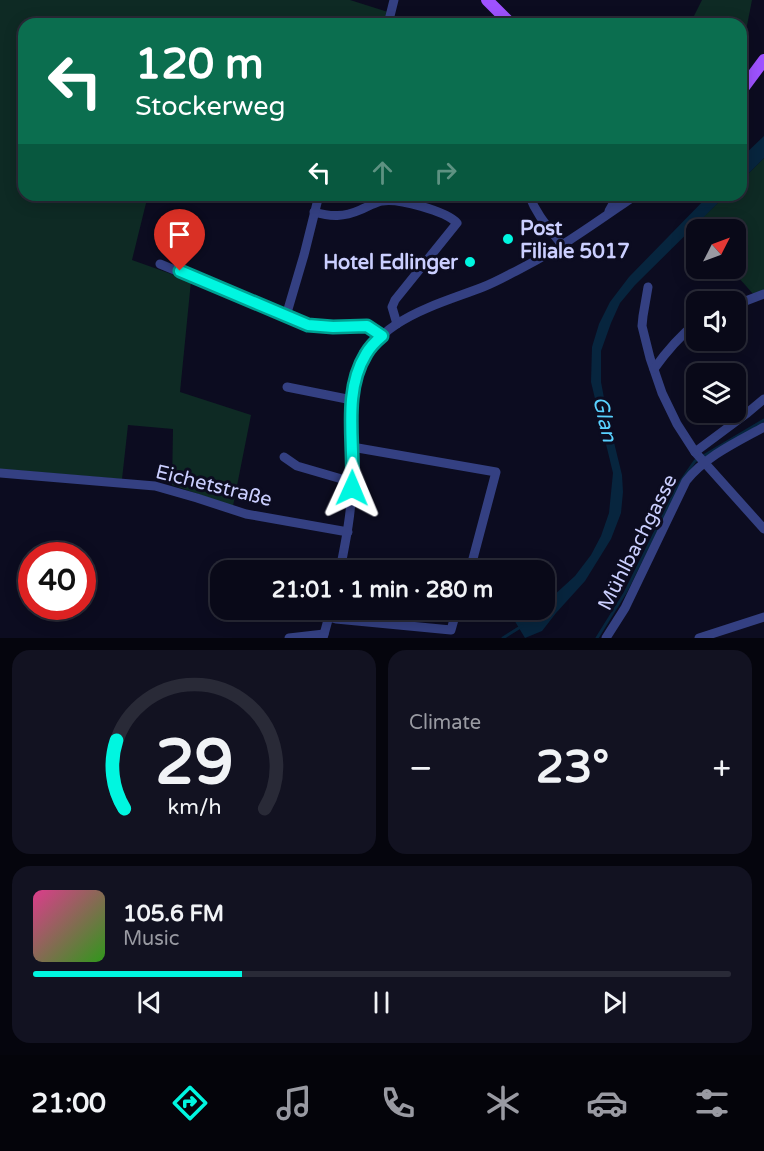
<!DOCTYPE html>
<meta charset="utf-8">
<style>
body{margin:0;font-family:"Varela Round",sans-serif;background:#121221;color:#f1f3f6;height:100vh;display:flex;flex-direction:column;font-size:22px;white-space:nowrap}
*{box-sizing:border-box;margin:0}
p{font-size:20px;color:#999aa2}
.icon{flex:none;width:33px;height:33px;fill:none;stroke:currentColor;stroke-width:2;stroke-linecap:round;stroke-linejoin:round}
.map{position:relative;height:638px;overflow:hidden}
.details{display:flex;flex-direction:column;gap:12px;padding:12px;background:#05050d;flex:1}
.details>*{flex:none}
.banner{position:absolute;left:18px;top:18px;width:729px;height:183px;border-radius:18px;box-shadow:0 3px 15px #0003,0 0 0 2px #292a37;background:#0b6e4f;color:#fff;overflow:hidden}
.needle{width:39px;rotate:48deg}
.fabs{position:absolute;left:686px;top:219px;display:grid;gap:12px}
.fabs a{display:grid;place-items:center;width:60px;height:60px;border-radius:12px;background:#090918;box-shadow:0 3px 15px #0003,0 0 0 2px #292a37;font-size:30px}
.speed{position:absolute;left:18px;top:542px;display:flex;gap:12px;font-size:30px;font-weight:700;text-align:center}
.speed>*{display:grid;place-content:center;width:78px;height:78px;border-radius:50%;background:#090918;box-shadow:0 3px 15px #0003,0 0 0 2px #292a37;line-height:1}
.speed .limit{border:9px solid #d22;background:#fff;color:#111}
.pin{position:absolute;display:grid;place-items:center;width:51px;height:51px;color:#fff;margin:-62px -26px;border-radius:50% 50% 50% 0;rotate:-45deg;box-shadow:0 0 6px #0007}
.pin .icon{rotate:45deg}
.me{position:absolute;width:66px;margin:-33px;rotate:1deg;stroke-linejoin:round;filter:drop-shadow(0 0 4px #0008)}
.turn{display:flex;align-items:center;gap:21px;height:126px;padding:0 18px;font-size:27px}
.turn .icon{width:78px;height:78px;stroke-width:2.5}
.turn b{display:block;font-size:42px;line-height:51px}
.lanes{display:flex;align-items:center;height:57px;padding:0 18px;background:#0003;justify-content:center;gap:30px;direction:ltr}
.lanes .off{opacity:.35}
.big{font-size:45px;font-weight:700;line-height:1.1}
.details .widget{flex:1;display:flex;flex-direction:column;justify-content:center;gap:9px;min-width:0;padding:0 21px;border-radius:18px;background:#121221}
.details .dial{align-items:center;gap:0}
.dial svg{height:156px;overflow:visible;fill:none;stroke:#292a37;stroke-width:7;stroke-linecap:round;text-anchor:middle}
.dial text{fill:#f1f3f6;stroke:none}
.song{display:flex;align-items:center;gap:18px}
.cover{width:72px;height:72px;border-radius:9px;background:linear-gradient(135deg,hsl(330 70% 55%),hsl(110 70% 35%))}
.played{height:6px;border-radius:3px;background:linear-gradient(90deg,#00f6e0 30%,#292a37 30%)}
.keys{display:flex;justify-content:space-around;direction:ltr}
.heat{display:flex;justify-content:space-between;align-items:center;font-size:33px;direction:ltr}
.details .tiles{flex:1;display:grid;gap:12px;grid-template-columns:1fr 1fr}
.widget:last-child{grid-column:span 2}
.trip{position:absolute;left:210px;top:560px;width:345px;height:60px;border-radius:18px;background:#090918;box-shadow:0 3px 15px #0003,0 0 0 2px #292a37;font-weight:700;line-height:60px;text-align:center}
.tabs{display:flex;height:96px;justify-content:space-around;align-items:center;background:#04040a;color:#999aa2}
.tabs .icon{width:42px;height:42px}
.tabs .on{color:#00f6e0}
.tabs b{font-size:27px;color:#f1f3f6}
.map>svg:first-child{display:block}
</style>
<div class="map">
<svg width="764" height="638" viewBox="0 0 764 638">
<rect width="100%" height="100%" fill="#0c0c20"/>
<g fill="#0e2a24">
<path d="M0 0H350L388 12 384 24H24V195H148L132 260 191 281 180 392 251 415 233 506 172 485 173 429 128 425 122 479 0 469Z"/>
<path d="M702 0H752L741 56V24H690Z"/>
<path d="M764 158V291L754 295 731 269 735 268V230H696L693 227 726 195H741V181Z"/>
</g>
<g fill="#07253e">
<path d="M764 136V158L741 181V158Z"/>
<path d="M709 195H726L635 285 620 303 611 323 601 351V382L607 414 622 475 623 492 621 513 611 539 585 581 556 613 542 631 525 638 513 618 528 609H544L545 601 552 597 575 576 591 555 601 536 609 513 613 473 591 382 592 347 599 324 610 302 629 277Z"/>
</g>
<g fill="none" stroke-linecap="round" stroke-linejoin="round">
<g stroke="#07253e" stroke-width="3">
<path d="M503 638 522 626"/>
<path d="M597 638 625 593 679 484 695 461 764 420"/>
</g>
<g stroke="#344082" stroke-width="9">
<path d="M388 24 394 0"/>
<path d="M529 195C537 216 549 228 562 245"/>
<path d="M609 211 618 195"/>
<path d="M314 212C331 217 344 217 360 210 367 207 374 203 382 201 398 198 446 211 457 223L395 300 392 307 397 324"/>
<path d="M160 264 308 325 333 327 367 326 382 336"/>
<path d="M648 287 643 316 642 326 650 358 662 393 677 424 695 452 764 529"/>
<path d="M735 305 764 294"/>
<path d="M286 316 304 255 319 195"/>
<path d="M654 369C666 352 680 336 696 323"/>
<path d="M287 387 352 400"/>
<path d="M352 447 496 472 470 570"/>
<path d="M695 452 746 414 764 399"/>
<path d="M284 457 297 466 352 482"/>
<path d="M0 473 155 486 197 498 246 514 348 532"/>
<path d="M340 570C346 540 352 510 352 480 353 448 348 410 356 379 371 320 434 306 483 287 496 282 508 275 520 269 561 248 598 221 636 195"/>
<path d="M329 617 336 619 451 630 457 609"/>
<path d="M289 638 324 634"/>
<path d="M323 638 331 609"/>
<path d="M606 638 625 608 686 481C706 456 737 442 764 427"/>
<path d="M699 638 764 617"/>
</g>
<g stroke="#9e52ff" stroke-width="12">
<path d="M487 0 511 24"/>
<path d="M741 91 764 60"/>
</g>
</g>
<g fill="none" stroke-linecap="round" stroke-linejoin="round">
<g stroke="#00a092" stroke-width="15">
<path id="route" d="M180 271 308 325 333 327 367 326 382 336C376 341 370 347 366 354 342 393 355 444 352 488"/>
</g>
<use href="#route" stroke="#00f6e0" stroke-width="10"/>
</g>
<g fill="#00f6e0" stroke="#0c0c20" stroke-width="2">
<circle cx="508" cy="239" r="6"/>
<circle cx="470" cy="262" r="6"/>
</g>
<g text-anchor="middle" stroke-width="6" stroke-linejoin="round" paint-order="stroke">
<g font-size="20" font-weight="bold" fill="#cbcfff" stroke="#0c0c20" text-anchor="start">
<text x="520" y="235">Post<tspan x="520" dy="23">Filiale 5017</tspan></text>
<text x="458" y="269" text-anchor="end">Hotel Edlinger</text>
</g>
<g font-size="20" fill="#cbcfff" stroke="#0c0c20">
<text transform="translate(214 485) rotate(14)" y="7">Eichetstraße</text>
<text transform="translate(637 542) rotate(-63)" y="7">Mühlbachgasse</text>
</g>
<g font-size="21" font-style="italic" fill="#59d1ff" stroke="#0c0c20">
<text transform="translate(605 419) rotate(77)" y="7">Glan</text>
</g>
</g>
</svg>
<div class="fabs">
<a><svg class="needle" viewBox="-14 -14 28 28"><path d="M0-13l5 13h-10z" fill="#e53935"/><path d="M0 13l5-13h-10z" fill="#999aa2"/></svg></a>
<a><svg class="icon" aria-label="sound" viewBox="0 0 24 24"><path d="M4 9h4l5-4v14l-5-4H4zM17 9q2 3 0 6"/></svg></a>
<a><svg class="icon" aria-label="layers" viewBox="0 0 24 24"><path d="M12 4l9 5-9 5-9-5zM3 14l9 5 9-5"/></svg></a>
</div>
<div class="speed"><div class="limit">40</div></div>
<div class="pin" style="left:180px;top:271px;background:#d93025"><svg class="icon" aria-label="arrive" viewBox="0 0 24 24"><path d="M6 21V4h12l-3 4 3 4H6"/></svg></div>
<svg class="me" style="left:352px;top:488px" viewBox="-20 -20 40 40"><path d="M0-17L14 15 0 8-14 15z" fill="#00f6e0" stroke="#fff" stroke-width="4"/></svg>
<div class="trip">21:01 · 1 min · 280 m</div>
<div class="banner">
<div class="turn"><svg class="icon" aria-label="left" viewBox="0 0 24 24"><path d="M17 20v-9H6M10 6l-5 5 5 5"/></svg><div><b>120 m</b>Stockerweg</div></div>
<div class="lanes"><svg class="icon" aria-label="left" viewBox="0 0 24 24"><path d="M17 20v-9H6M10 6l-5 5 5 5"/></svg><svg class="icon off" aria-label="ahead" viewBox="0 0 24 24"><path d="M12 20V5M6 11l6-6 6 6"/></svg><svg class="icon off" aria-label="right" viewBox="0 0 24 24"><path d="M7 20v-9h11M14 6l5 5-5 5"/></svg></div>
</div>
</div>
<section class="details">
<div class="tiles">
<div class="widget dial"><svg viewBox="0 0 100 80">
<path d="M14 69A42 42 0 1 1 86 69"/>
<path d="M14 69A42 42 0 0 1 10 34" stroke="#00f6e0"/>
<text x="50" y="56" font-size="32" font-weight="700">29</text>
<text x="50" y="72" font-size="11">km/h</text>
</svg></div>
<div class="widget"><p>Climate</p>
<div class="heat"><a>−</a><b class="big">23°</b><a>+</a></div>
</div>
<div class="widget">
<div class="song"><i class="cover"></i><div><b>105.6 FM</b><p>Music</p></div></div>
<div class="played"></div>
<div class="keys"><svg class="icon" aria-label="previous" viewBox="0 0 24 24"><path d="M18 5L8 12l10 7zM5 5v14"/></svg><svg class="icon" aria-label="pause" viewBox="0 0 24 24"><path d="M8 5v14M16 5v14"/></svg><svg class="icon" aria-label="next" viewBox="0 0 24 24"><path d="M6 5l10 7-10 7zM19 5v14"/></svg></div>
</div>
</div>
</section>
<nav class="tabs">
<b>21:00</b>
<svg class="icon on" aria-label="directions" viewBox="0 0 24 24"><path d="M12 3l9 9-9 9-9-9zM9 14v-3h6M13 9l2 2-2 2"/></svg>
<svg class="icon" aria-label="music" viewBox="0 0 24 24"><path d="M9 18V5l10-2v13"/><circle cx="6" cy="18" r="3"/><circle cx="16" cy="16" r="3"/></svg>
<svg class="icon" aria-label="phone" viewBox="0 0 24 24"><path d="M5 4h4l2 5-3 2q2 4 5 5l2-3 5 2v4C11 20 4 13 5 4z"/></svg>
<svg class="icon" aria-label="climate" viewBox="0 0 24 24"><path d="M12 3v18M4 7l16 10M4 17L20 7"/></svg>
<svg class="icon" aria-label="car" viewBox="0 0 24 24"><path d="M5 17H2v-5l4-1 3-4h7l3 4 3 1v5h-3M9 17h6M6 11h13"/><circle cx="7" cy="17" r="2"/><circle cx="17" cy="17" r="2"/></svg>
<svg class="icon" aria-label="filters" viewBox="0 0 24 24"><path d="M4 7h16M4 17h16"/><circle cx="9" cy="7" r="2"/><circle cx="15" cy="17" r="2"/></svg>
</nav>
